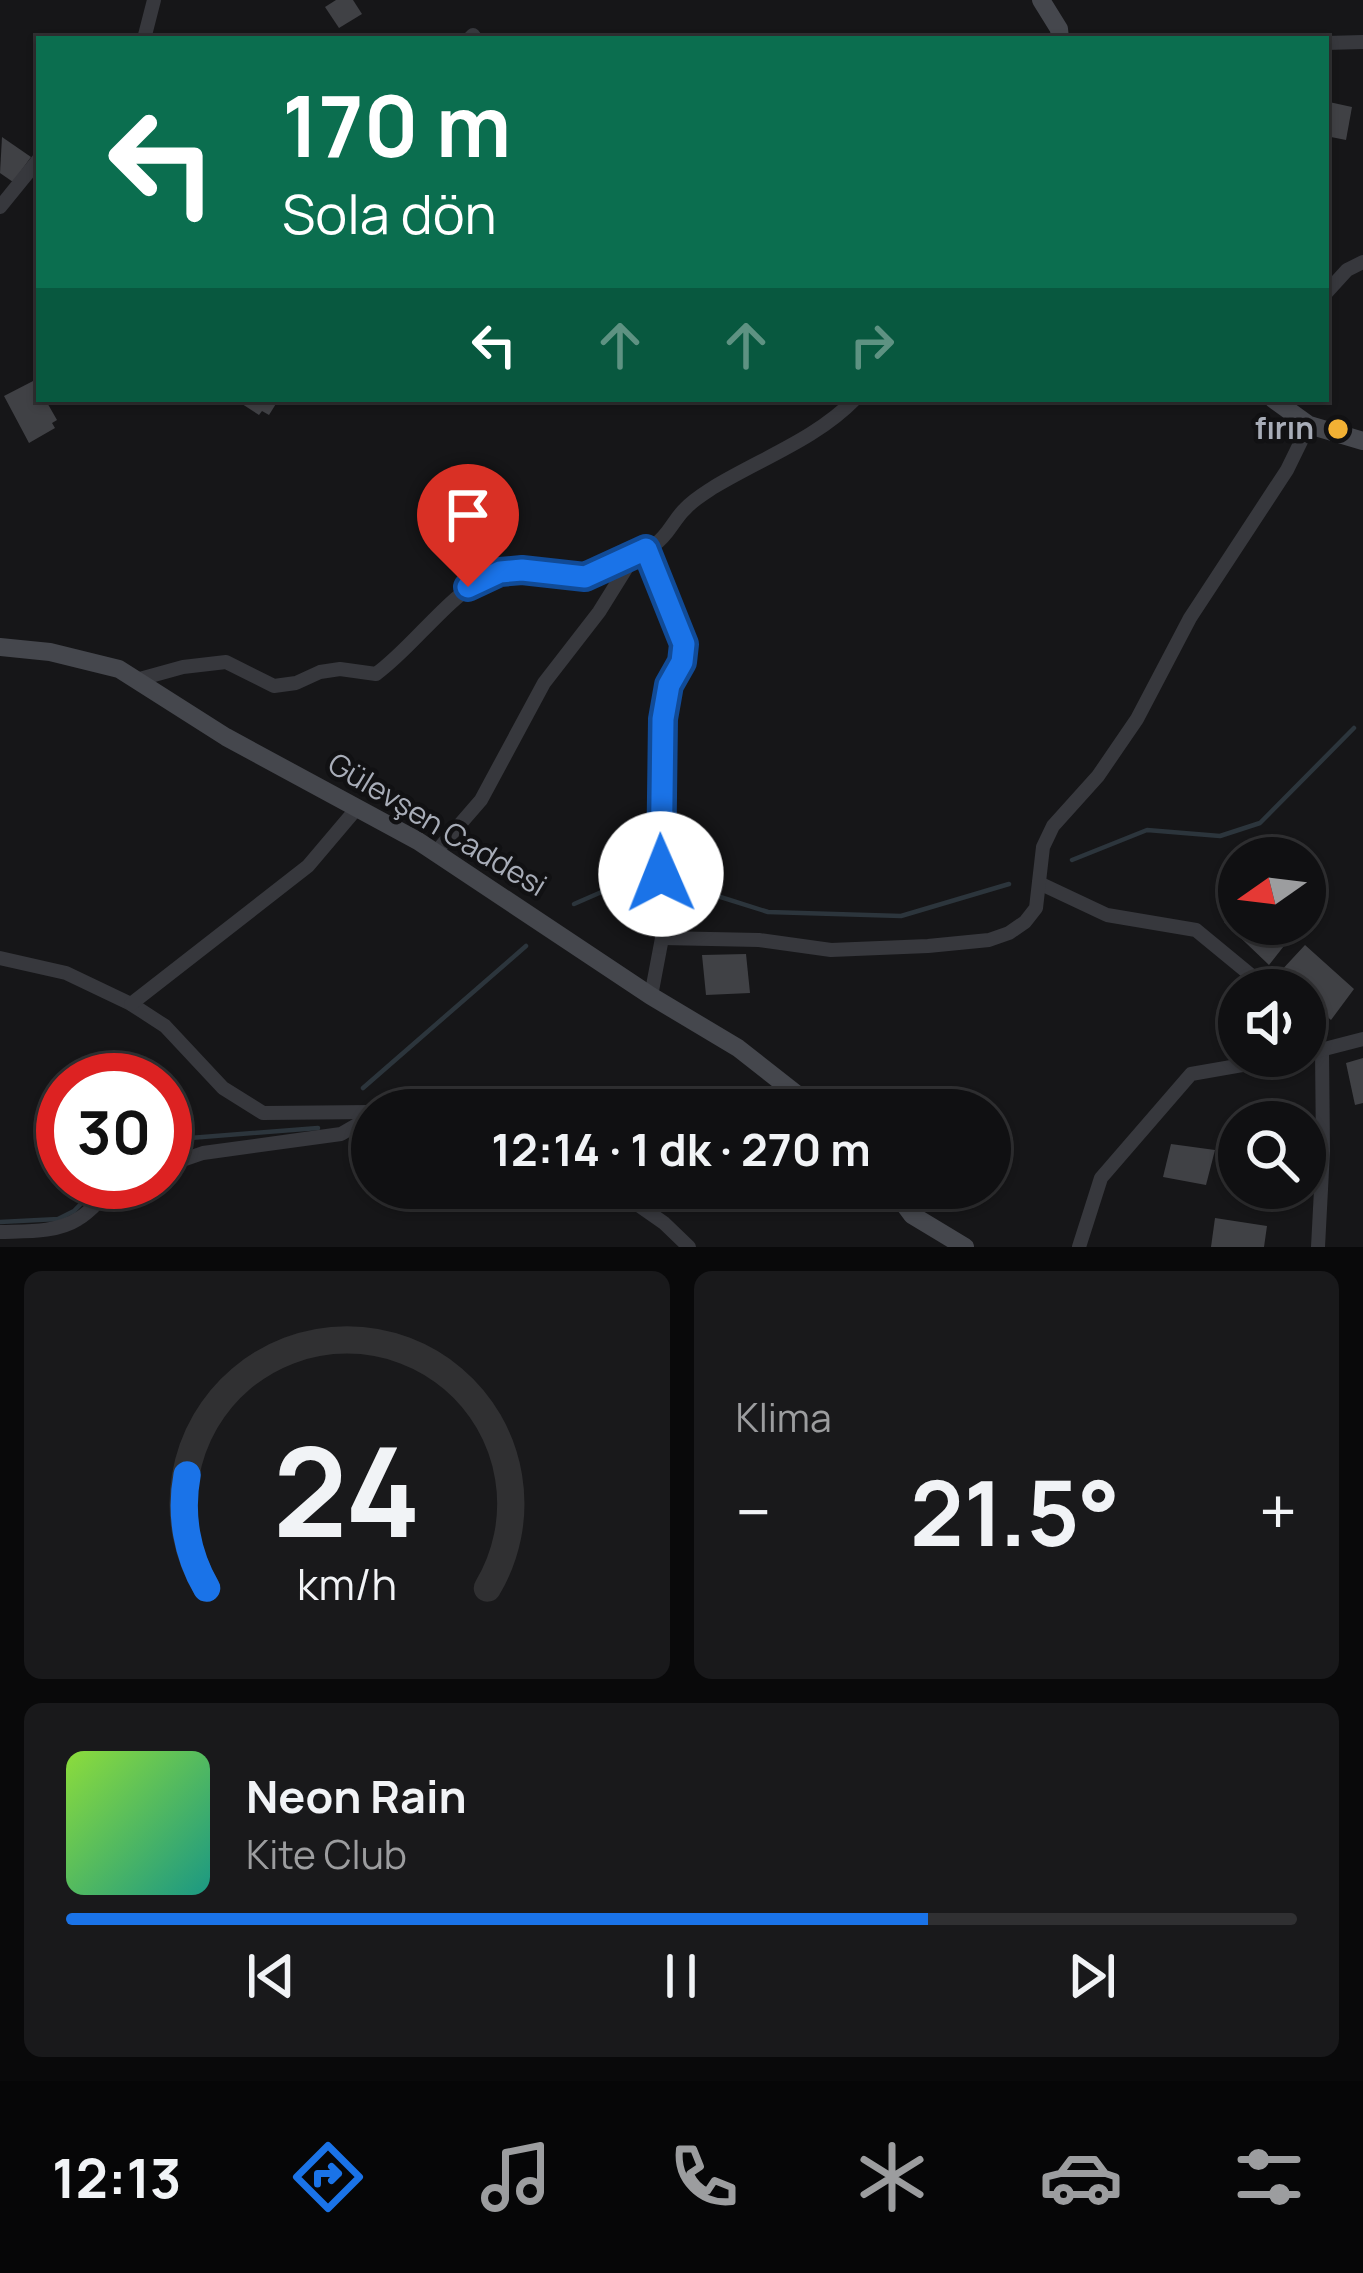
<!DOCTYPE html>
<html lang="tr">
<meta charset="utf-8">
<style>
body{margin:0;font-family:Manrope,sans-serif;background:#19191b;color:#f1f3f6;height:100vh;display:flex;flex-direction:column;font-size:45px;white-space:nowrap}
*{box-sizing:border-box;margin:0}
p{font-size:39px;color:#9c9d9f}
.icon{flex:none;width:66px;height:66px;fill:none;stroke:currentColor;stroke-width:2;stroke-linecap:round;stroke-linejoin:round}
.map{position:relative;height:1247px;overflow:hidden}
.side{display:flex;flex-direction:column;gap:24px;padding:24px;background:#09090a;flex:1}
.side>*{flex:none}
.guide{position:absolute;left:36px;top:36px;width:1293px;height:366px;border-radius:0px;box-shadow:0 3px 9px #0004,0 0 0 3px #303032;background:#0b6e4f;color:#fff;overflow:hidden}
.needle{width:78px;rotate:256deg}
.buttons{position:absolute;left:1218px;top:837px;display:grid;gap:24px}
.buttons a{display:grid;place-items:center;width:108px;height:108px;border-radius:50%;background:#101012;box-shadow:0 3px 9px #0004,0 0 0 3px #303032;font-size:60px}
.speed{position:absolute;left:36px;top:1053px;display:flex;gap:24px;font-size:60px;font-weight:700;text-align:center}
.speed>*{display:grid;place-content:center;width:156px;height:156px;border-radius:50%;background:#101012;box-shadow:0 3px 9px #0004,0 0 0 3px #303032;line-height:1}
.speed .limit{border:18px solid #d22;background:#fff;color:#111}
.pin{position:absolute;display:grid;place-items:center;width:102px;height:102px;color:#fff;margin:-123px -51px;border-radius:50% 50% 50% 0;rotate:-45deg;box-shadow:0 0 12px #0007}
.pin .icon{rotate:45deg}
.me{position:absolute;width:132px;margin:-66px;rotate:359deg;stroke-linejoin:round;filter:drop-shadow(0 0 9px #0008)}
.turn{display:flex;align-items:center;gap:42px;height:252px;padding:0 48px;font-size:54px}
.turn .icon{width:156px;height:156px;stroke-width:2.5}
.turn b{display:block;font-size:84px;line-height:102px}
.lanes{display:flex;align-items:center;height:114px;padding:0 48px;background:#0003;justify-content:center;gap:60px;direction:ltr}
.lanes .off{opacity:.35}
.big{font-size:90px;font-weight:700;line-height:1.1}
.side .widget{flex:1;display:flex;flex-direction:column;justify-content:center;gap:18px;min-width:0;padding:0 42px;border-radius:18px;background:#19191b}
.side .dial{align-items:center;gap:0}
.dial svg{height:312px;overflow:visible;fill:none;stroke:#303032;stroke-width:7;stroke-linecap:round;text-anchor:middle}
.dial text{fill:#f1f3f6;stroke:none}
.song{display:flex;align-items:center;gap:36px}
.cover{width:144px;height:144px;border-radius:18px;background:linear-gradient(135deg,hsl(90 70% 55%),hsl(170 70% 35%))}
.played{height:12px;border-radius:6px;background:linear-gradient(90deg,#1a73e8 70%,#303032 70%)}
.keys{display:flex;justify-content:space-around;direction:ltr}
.heat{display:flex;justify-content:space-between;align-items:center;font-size:66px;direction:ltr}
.side .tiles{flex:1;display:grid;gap:24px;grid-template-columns:1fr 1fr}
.widget:last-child{grid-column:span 2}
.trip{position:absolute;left:351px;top:1089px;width:660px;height:120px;border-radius:60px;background:#101012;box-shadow:0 3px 9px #0004,0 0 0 3px #303032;font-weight:700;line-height:120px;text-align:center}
.tab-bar{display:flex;height:192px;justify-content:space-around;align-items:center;background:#060607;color:#9c9d9f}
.tab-bar .icon{width:84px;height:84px}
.tab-bar .selected{color:#1a73e8}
.tab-bar b{font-size:54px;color:#f1f3f6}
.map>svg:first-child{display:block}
</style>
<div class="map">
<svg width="1363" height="1247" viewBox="0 0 1363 1247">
<rect width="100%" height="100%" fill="#161618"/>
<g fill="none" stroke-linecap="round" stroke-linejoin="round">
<g stroke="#2c353c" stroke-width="4.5">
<path d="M1072 860 1147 830 1220 836 1260 823 1354 728"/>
<path d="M674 899 711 894 768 912 901 916 1009 884"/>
<path d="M574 904 613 887 643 893"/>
<path d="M363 1088 526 946"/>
<path d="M165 1149 190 1138 318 1128"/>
<path d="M0 1222 58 1219 74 1211 102 1182"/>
</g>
</g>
<g fill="#404145">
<path d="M336 0H353L362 14 339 28 325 7Z"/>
<path d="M1329 102 1352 107 1346 140 1326 136Z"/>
<path d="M2 137 31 157 13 182 0 173Z"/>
<path d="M35 380 39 388V399H45L57 420 52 423 55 428 29 443 4 396Z"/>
<path d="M241 399H279L269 415 262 411 259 415 239 402Z"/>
<path d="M1239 904V924H1277L1291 937 1269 965 1224 922Z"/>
<path d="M1305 945 1354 989 1331 1020 1305 997V990H1297L1279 973Z"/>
<path d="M746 954 750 993 706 995 702 955Z"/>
<path d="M1363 1058V1103L1355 1105 1346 1063Z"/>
<path d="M1171 1144 1215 1150 1206 1185 1163 1177Z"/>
<path d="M1215 1218 1267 1226 1264 1247H1211Z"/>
</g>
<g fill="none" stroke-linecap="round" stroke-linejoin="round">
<g stroke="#37383d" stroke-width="14">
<path d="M144 39 154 0"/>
<path d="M469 39 473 35 476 39"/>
<path d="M1326 43 1363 42"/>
<path d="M0 207 39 159"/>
<path d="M1326 293 1347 270 1363 262"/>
<path d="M646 549 684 644 682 662 669 685 663 719 660 843 662 938 651 996"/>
<path d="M136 680 183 667 226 662 274 686 296 683 320 672 340 669 376 674C416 645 452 589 496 573 526 563 558 583 588 575 610 570 637 557 655 544 668 536 674 519 685 509 693 500 705 493 714 487 762 458 816 439 855 399"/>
<path d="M435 853 481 800 544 683 599 612 632 559"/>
<path d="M1039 883 1107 915 1196 930 1269 990"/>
<path d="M662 938 759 940 831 950 928 946 989 940 1009 933 1025 922 1036 908 1043 847 1053 826 1098 776 1137 719 1190 618 1287 470 1309 425"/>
<path d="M0 958 66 973 131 1004 165 1026 223 1088 263 1113 372 1112"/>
<path d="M131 1004 308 866 358 807"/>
<path d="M1305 1021 1322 1051 1323 1151 1318 1247"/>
<path d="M1305 1054 1363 1039"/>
<path d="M385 1110 442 1097 489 1110"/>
<path d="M165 1166 203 1153 341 1134 372 1116"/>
<path d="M614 1188 664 1223 689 1247"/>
<path d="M0 1232C25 1231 56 1233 78 1219 97 1208 103 1191 125 1182"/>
<path d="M1079 1247 1101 1178 1191 1074 1294 1056"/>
</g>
<g stroke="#45474d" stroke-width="18">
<path d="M1041 0 1059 29 1060 39"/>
<path d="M1273 399 1309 425 1363 441"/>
<path d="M0 647 50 652 119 669 226 737 418 841 651 996 738 1048 817 1110"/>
<path d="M892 1188 912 1215 965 1247"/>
</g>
</g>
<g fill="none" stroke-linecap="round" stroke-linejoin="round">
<g stroke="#114b97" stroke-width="30">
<path id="route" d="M468 587 500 572 522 570 585 577 646 549 684 644 682 662 669 685 663 719 661 874"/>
</g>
<use href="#route" stroke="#1a73e8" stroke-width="21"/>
</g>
<circle fill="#f2b134" stroke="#111113" stroke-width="4.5" cx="1338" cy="429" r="12"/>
<g text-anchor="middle" stroke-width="9" stroke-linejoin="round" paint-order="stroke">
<g font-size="30" font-weight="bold" fill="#a8adb8" stroke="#111113" text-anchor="end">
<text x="1314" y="439">fırın</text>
</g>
<g font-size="30" fill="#a8adb8" stroke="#111113">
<text transform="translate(437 825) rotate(31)" y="10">Gülevşen Caddesi</text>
</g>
</g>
</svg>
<div class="buttons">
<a><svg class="needle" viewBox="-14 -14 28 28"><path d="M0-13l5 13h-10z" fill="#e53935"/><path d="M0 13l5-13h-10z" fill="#9c9d9f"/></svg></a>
<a><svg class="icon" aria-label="sound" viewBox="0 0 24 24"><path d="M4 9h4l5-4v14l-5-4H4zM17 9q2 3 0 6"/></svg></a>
<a><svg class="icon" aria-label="search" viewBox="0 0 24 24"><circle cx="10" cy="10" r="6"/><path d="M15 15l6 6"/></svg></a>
</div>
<div class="speed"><div class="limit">30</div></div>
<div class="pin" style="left:468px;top:587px;background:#d93025"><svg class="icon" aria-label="arrive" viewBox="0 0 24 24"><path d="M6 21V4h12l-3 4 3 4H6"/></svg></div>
<svg class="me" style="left:661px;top:874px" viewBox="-20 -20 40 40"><circle r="19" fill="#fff"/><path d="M0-13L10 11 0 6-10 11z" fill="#1a73e8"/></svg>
<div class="trip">12:14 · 1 dk · 270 m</div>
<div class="guide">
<div class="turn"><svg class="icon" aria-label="left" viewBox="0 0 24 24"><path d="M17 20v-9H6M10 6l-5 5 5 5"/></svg><div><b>170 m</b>Sola dön</div></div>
<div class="lanes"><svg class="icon" aria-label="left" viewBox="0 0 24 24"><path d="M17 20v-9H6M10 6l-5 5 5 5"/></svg><svg class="icon off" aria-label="ahead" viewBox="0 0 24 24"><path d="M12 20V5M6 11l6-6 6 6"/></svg><svg class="icon off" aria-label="ahead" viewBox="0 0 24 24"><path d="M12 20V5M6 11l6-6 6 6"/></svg><svg class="icon off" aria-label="right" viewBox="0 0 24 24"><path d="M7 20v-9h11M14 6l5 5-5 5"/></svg></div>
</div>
</div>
<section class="side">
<div class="tiles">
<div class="widget dial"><svg viewBox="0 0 100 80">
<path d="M14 69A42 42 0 1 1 86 69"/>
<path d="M14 69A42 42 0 0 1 9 40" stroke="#1a73e8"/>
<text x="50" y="56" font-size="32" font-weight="700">24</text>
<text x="50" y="72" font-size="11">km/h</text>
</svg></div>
<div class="widget"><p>Klima</p>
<div class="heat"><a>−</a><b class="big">21.5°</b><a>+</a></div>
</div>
<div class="widget">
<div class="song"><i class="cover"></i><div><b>Neon Rain</b><p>Kite Club</p></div></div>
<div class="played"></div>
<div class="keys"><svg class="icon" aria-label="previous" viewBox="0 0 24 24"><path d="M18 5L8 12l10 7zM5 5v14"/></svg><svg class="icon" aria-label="pause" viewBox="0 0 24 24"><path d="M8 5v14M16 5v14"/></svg><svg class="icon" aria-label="next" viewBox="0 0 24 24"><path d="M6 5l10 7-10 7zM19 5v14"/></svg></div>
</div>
</div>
</section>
<nav class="tab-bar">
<b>12:13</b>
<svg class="icon selected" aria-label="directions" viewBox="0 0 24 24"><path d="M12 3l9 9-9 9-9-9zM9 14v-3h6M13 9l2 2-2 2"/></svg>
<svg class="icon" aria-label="music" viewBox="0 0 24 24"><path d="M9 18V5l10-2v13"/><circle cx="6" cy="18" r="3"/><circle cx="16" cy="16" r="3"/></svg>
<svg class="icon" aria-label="phone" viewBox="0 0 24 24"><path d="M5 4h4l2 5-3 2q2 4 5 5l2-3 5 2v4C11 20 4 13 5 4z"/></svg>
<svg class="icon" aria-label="climate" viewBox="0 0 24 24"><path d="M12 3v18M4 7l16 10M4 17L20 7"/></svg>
<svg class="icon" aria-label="car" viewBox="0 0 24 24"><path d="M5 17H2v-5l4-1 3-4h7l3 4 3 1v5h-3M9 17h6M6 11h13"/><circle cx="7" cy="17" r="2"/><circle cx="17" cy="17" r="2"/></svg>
<svg class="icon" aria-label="filters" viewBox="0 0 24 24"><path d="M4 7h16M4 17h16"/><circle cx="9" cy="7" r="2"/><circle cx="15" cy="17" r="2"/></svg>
</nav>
